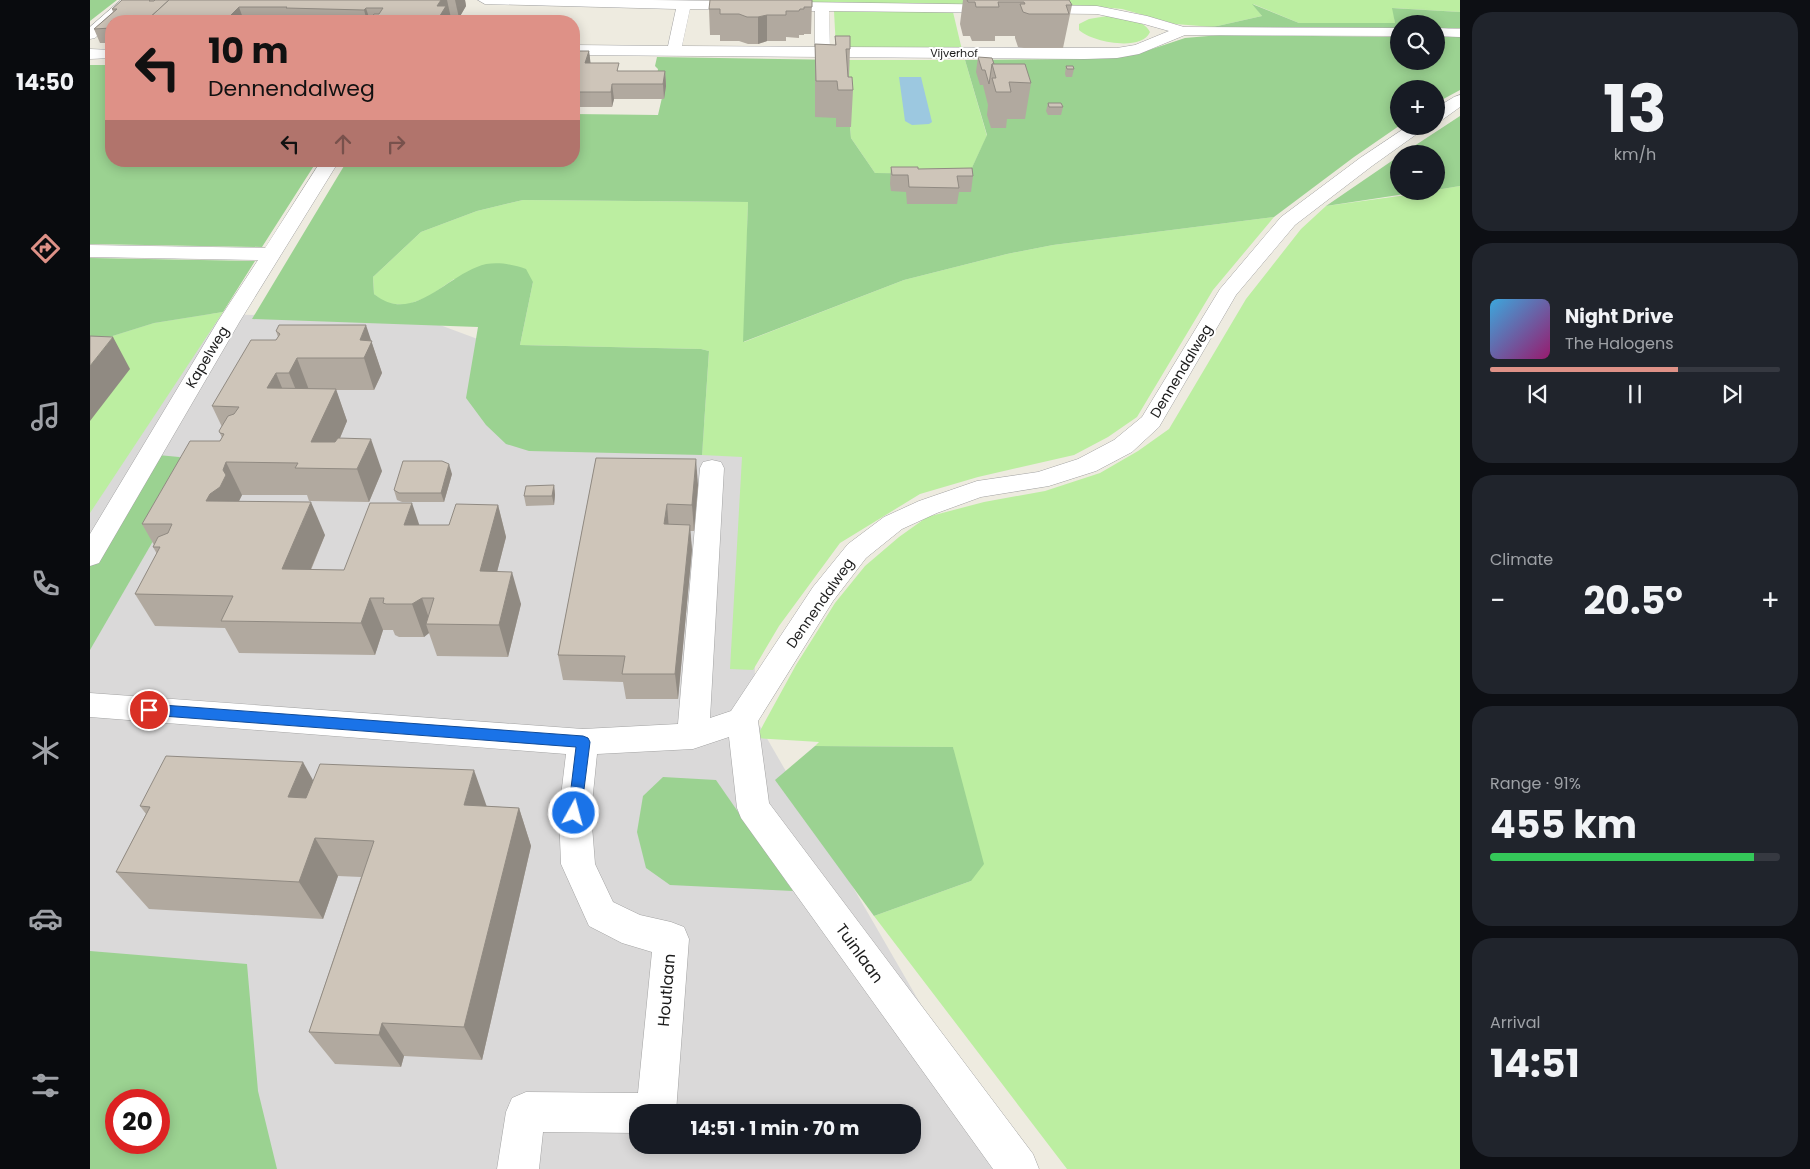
<!DOCTYPE html>
<meta charset="utf-8">
<style>
body{margin:0;font-family:Poppins,sans-serif;background:#20242c;color:#f1f3f6;height:100vh;display:flex;flex-direction:column;font-size:19px;white-space:nowrap}
*{box-sizing:border-box;margin:0}
p{font-size:16px;color:#9ea1a6}
.icon{flex:none;width:28px;height:28px;fill:none;stroke:currentColor;stroke-width:2;stroke-linecap:round;stroke-linejoin:round}
.map{position:relative;flex:1;overflow:hidden}
.panel{display:flex;flex-direction:column;gap:12px;padding:12px;background:#0d0f14;width:350px}
.panel>*{flex:none}
.top-card{position:absolute;left:15px;top:15px;width:475px;height:152px;border-radius:20px;box-shadow:0 2px 12px #0003;background:#de9187;color:#111;overflow:hidden}
.controls{position:absolute;left:1300px;top:15px;display:grid;gap:10px}
.controls a{display:grid;place-items:center;width:55px;height:55px;border-radius:50%;background:#171b24;box-shadow:0 2px 12px #0003;font-size:25px}
.speed{position:absolute;left:15px;top:1089px;display:flex;gap:10px;font-size:25px;font-weight:700;text-align:center}
.speed>*{display:grid;place-content:center;width:65px;height:65px;border-radius:50%;background:#171b24;box-shadow:0 2px 12px #0003;line-height:1}
.speed .limit{border:8px solid #d22;background:#fff;color:#111}
.pin{position:absolute;display:grid;place-items:center;width:42px;height:42px;color:#fff;margin:-21px;border:2px solid #fff;border-radius:50%;box-shadow:0 1px 5px #0007}
.me{position:absolute;width:55px;margin:-28px;rotate:7deg;stroke-linejoin:round;filter:drop-shadow(0 0 4px #0008)}
.turn{display:flex;align-items:center;gap:18px;height:105px;padding:0 20px;font-size:22px}
.turn .icon{width:65px;height:65px;stroke-width:2.5}
.turn b{display:block;font-size:35px;line-height:42px}
.lanes{display:flex;align-items:center;height:48px;padding:0 20px;background:#0003;justify-content:center;gap:25px;direction:ltr}
.lanes .off{opacity:.35}
.big{font-size:38px;font-weight:700;line-height:1.1}
.panel .tile{flex:1;display:flex;flex-direction:column;justify-content:center;gap:8px;min-width:0;padding:0 18px;border-radius:20px;background:#20242c}
.panel .dial{align-items:center;gap:0}
.dial b{font-size:65px;line-height:1}
.song{display:flex;align-items:center;gap:15px}
.cover{width:60px;height:60px;border-radius:8px;background:linear-gradient(135deg,hsl(200 70% 55%),hsl(320 70% 35%))}
.played{height:5px;border-radius:2px;background:linear-gradient(90deg,#de9187 65%,#363941 65%)}
.keys{display:flex;justify-content:space-around;direction:ltr}
.heat{display:flex;justify-content:space-between;align-items:center;font-size:28px;direction:ltr}
.charge{height:8px;border-radius:4px;background:linear-gradient(90deg,#34c759 91%,#363941 0)}
.trip{position:absolute;left:539px;top:1104px;width:292px;height:50px;border-radius:20px;background:#171b24;box-shadow:0 2px 12px #0003;font-weight:700;line-height:50px;text-align:center}
main{display:flex;flex:1;min-height:0}
.tab-bar{display:flex;flex-direction:column;width:90px;justify-content:space-around;align-items:center;background:#090b0e;color:#9ea1a6}
.tab-bar .icon{width:35px;height:35px}
.tab-bar .selected{color:#de9187}
.tab-bar b{font-size:22px;color:#f1f3f6}
.map>svg:first-child{display:block}
</style>
<main>
<nav class="tab-bar">
<b>14:50</b>
<svg class="icon selected" aria-label="directions" viewBox="0 0 24 24"><path d="M12 3l9 9-9 9-9-9zM9 14v-3h6M13 9l2 2-2 2"/></svg>
<svg class="icon" aria-label="music" viewBox="0 0 24 24"><path d="M9 18V5l10-2v13"/><circle cx="6" cy="18" r="3"/><circle cx="16" cy="16" r="3"/></svg>
<svg class="icon" aria-label="phone" viewBox="0 0 24 24"><path d="M5 4h4l2 5-3 2q2 4 5 5l2-3 5 2v4C11 20 4 13 5 4z"/></svg>
<svg class="icon" aria-label="climate" viewBox="0 0 24 24"><path d="M12 3v18M4 7l16 10M4 17L20 7"/></svg>
<svg class="icon" aria-label="car" viewBox="0 0 24 24"><path d="M5 17H2v-5l4-1 3-4h7l3 4 3 1v5h-3M9 17h6M6 11h13"/><circle cx="7" cy="17" r="2"/><circle cx="17" cy="17" r="2"/></svg>
<svg class="icon" aria-label="filters" viewBox="0 0 24 24"><path d="M4 7h16M4 17h16"/><circle cx="9" cy="7" r="2"/><circle cx="15" cy="17" r="2"/></svg>
</nav>
<div class="map">
<svg width="1370" height="1169" viewBox="0 0 1370 1169">
<rect width="100%" height="100%" fill="#eeebe0"/>
<path fill="#dad9d9" fill-rule="evenodd" d="M0 312 331 318 669 443 664 716 926 1169H0ZM26 1100H69V1142H26ZM548 1112H822V1145H548Z"/>
<g fill="#bceea1">
<path d="M693 0H1370V12L1303 8 1305 23H1209L1163 4 1172 16 1123 27 1085 24 1032 9 999 6 692 3Z"/>
<path d="M744 11 863 12 872 50 746 49Z"/>
<path d="M1017 16C1030 17 1053 18 1060 32 1052 52 1001 42 989 30V24L999 19Z"/>
<path d="M754 60H875L897 136 879 174 785 173 761 138Z"/>
<path d="M1370 186V1169H977L784 916 881 881 863 747 725 746 729 742 666 738 706 665 745 603 775 566 809 537 837 517 894 502 955 491 1010 473 1048 451 1079 429 1156 299 1211 229 1236 206 1346 191V190Z"/>
<path d="M433 200 658 202 654 342 814 280 917 254 963 245 1184 217 1123 290 1047 417 1018 437 984 455 888 477 830 494 750 543 689 626 663 670 640 669 652 457 612 455 619 351 611 349 430 345 443 282 364 279 338 297 316 305 295 303 284 294 283 277 331 232 387 211Z"/>
<path d="M133 312 0 513V343L64 323Z"/>
</g>
<g fill="#9bd291" fill-rule="evenodd">
<path d="M0 0H27L0 21Z"/>
<path d="M1162 4 1209 23H1305L1302 8 1370 12V28H1346V24H1309V28L1123 27 1172 16Z"/>
<path d="M1130 35 1309 37V61H1346V37H1370V90L1346 103V89H1309V126L1264 157 1184 217 963 245 917 254 814 280 653 342 658 202 433 200 387 211 331 232 283 277 284 294C321 324 353 280 387 267 402 260 422 264 436 269L443 282 430 345 611 349 619 351 612 455 439 451 416 444 396 425 376 398 388 327 162 319 257 161H484V114L568 115 574 89H565L568 69 565 66 567 57 754 60 761 138 785 173 879 174 897 135 875 60 997 59 1028 57 1056 51 1095 38Z"/>
<path d="M0 65H21V161H227L172 247 0 244Z"/>
<path d="M1370 116V186L1346 190V154H1312Z"/>
<path d="M1309 156V191H1335L1236 206Z"/>
<path d="M0 258 165 261 133 312 64 323 0 343Z"/>
<path d="M68 455 89 457 105 464 103 472 0 650V566Z"/>
<path d="M725 746 863 747 894 864 881 881 784 916 685 780Z"/>
<path d="M573 777 626 780 703 891 580 885 556 868 547 832 553 796Z"/>
<path d="M0 951 157 964 168 1091 187 1169H0ZM26 1100H69V1142H26Z"/>
</g>
<path fill="#9cc8e0" d="M809 77H831L842 122 839 124 822 125 815 121Z"/>
<g fill="none" stroke-linecap="round" stroke-linejoin="round">
<g stroke="#a3a3a3" stroke-width="1">
<g id="minor">
<path d="M31 0H46L5 38 0 39V27Z"/>
<path d="M388 0H562L1007 6 1057 16 1094 27 1309 28V36L1095 35 1049 54 1027 58 994 59 484 55V45L578 46 586 9 395 4ZM600 9 725 11V47L592 46ZM739 11 1007 14 1054 24 1079 31 1045 45 1027 48 740 47Z"/>
<path d="M1346 28 1370 29V37L1346 36Z"/>
<path d="M0 49 21 50V58L0 59Z"/>
<path d="M1370 95V107L1352 120 1346 121V108L1364 97Z"/>
<path d="M1318 126H1338L1282 166 1205 225 1146 295 1069 427 1042 452 1006 471 959 486 891 497 847 513 812 529 776 558 743 601 668 721 679 803 943 1154 949 1169H903L651 818 647 808 639 737 603 749 507 754 501 813 505 864 523 902 550 915 581 922 594 927 599 939 586 1112H548V1133L453 1132 449 1169H407L416 1112 422 1098 436 1092 548 1093 562 952 532 943 499 926 471 864 469 813 476 754 0 717V693L493 729 588 724 610 468 613 462 622 460 631 462 634 468 620 718 641 711 723 587 758 544 794 517 829 501 887 481 948 472 988 459 1024 440 1052 417 1130 289 1191 217 1270 158Z"/>
<path d="M231 161H249L150 321 9 563 0 566V534L128 321 168 260 0 257V245L175 248Z"/>
</g>
</g>
<use href="#minor" fill="#fff" fill-rule="evenodd"/>
</g>
<g fill="#b1a99f">
<path d="M32 0H375L376 6 369 18H361L359 21H21V43H10L4 29 23 12 22 9Z"/>
<path d="M722 0 721 34H714V35H709V38L696 37V41H677L668 44H658L649 41H630V35H620L619 9Z"/>
<path d="M873 0H979L982 5 973 48H934L928 47 925 38V36H905V41H882L880 36H873L870 24Z"/>
<path d="M745 36 760 49 759 77 763 90 761 127H746V118L725 117V44L745 45Z"/>
<path d="M484 51H499L500 63 529 71H575L576 86 574 99H524L522 107H484Z"/>
<path d="M888 57 904 64 941 83 935 119H917L916 128H901L897 115 898 105 893 85H890L886 72Z"/>
<path d="M976 66 984 69 982 77H976L975 74Z"/>
<path d="M958 103 973 107 971 115H958L956 111Z"/>
<path d="M801 167 883 176 881 192H869L867 204H817L816 192 801 191 800 184Z"/>
<path d="M186 331 281 341 292 373 284 390H246L257 421 250 438 292 471 279 502 219 501 217 495H152L149 501 235 535 221 570H254L329 525H359L408 505 416 537 407 572 431 604 418 657 347 656 339 633 334 637H309L305 635 303 630H293L285 655 149 653 135 628 65 626 45 594 67 554 63 547 64 545 52 524 130 441 132 438 130 433 132 427 122 406 186 340 188 337Z"/>
<path d="M506 458 608 485 604 531H600L602 550 588 699H536L533 682 473 680 468 655Z"/>
<path d="M362 474 354 502H312L307 500 304 490Z"/>
<path d="M464 485 465 495 464 505 436 506 434 496Z"/>
<path d="M223 781 397 806 429 808 441 846 392 1060 314 1056 311 1067 245 1064 219 1032 271 877 248 876 233 919 59 909 26 872 56 814 50 806Z"/>
</g>
<g fill="#908a82">
<path d="M351 0H357L361 18 359 21H348L347 6Z"/>
<path d="M365 0H375L376 6 369 18Z"/>
<path d="M149 7 154 21H141L140 16Z"/>
<path d="M276 8 280 21H277L274 10Z"/>
<path d="M677 15V41L668 44V17Z"/>
<path d="M128 16 129 21H123Z"/>
<path d="M499 51 501 66 495 63Z"/>
<path d="M575 71 576 86 574 99 573 84Z"/>
<path d="M522 84 524 99 522 107 521 92Z"/>
<path d="M276 325 292 373 284 390 274 358 270 340Z"/>
<path d="M23 337 40 369 0 421V366Z"/>
<path d="M207 358 219 390 212 405 199 373Z"/>
<path d="M186 373 199 405 177 388Z"/>
<path d="M246 389 257 421 237 469 221 442Z"/>
<path d="M281 439 292 471 279 502 267 469Z"/>
<path d="M606 459 608 485 604 531 602 505Z"/>
<path d="M136 462 152 495 149 501H116Z"/>
<path d="M359 464 362 474 354 502 351 493Z"/>
<path d="M464 485 465 495 464 505 462 496Z"/>
<path d="M221 502 235 535 207 602 192 569Z"/>
<path d="M322 503 333 536 314 525Z"/>
<path d="M577 504 579 530 574 524Z"/>
<path d="M408 505 416 537 399 603 390 571Z"/>
<path d="M600 525 602 550 588 699 585 674Z"/>
<path d="M422 572 431 604 418 657 409 625Z"/>
<path d="M280 598 293 630 285 655 271 623Z"/>
<path d="M332 598 341 624H336L339 633 334 637 322 604Z"/>
<path d="M213 762 235 802 198 797Z"/>
<path d="M384 770 398 810 374 805Z"/>
<path d="M429 808 441 846 392 1060 374 1027Z"/>
<path d="M225 838 248 876 233 919 209 882Z"/>
<path d="M292 1023 314 1056 311 1067 289 1035Z"/>
</g>
<g fill="#cec5b9" stroke="#908a82">
<path d="M32 0H60L59 1H64L65 0H79L56 21H21V28L4 29 27 9H22Z"/>
<path d="M79 0H351L347 6H356L348 19H339L338 21H279L284 14H289L293 8H276L274 10 196 8 197 7H149L140 16H128L123 21H56Z"/>
<path d="M620 0H722V7H714V9H710L709 11H696V15H677L668 17H657L649 14H630V9H619Z"/>
<path d="M877 0H979L982 5H976L979 14H939L933 12 930 4H935L934 2H908L909 7H886L885 2H878Z"/>
<path d="M745 36H760V49H756L758 77H762L763 90H748L747 81H726L725 44 746 45Z"/>
<path d="M484 51H499L495 63H529L527 71H575L573 84H522L521 92H484V83L489 67H484Z"/>
<path d="M888 57 902 58 904 64H902L899 84 895 70H892Z"/>
<path d="M902 64H935L941 83 919 82 921 92H906L902 78H906Z"/>
<path d="M976 66H983L984 69H977Z"/>
<path d="M958 103H971L973 107H959Z"/>
<path d="M801 167H828V169L882 168 883 176H867L869 188 819 187 818 175H802Z"/>
<path d="M189 325H276L270 340 282 341 274 358H207L199 373H186L177 388 246 389 221 442H245L248 438 281 439 267 469 205 468 208 463 136 462 133 470 136 475 130 487 120 494 116 501 221 502 192 569 254 570 280 503H322L314 525H359L366 504 408 505 390 571 422 572 409 625 336 624 344 598H332L322 604H296L293 603 294 598H280L271 623 131 621 143 596 45 594 70 547H63L68 537 78 533 82 524H52L100 441H130L134 434 130 433 129 431 138 416 144 414 149 407 122 406 161 340H186L190 334 186 331Z"/>
<path d="M0 336 23 337 0 366Z"/>
<path d="M506 458 606 459 602 505 577 504 574 524 600 525 585 674H532L535 656 468 655Z"/>
<path d="M313 461H352L359 464 351 493H309L304 490Z"/>
<path d="M464 485 462 496H434L436 486Z"/>
<path d="M76 756 213 762 198 797 216 798 230 764 384 770 374 805 429 808 374 1027 292 1023 289 1035 219 1032 284 841 225 838 209 882 26 872 60 807 50 806Z"/>
</g>
<path fill="#1a73e8" stroke="#114b97" d="M59 704 493 736 498 738 500 742 491 813 489 817 484 819 480 817 478 813 486 747 59 715 55 713 53 710 55 706Z"/>
<g text-anchor="middle" stroke-width="4" stroke-linejoin="round" paint-order="stroke">
<g font-size="11" fill="#1c1c1c" stroke="#fff">
<text x="864" y="57">Vijverhof</text>
</g>
<g font-size="14" fill="#1c1c1c" stroke="#fff">
<text transform="translate(117 357) rotate(-59)" y="5">Kapelweg</text>
<text transform="translate(1091 371) rotate(-59)" y="5">Dennendalweg</text>
<text transform="translate(730 603) rotate(-55)" y="5">Dennendalweg</text>
</g>
<g font-size="16" fill="#1c1c1c" stroke="#fff">
<text transform="translate(770 953) rotate(54)" y="6">Tuinlaan</text>
<text transform="translate(576 990) rotate(-85)" y="6">Houtlaan</text>
</g>
</g>
</svg>
<div class="controls">
<a><svg class="icon" aria-label="search" viewBox="0 0 24 24"><circle cx="10" cy="10" r="6"/><path d="M15 15l6 6"/></svg></a>
<a>+</a>
<a>−</a>
</div>
<div class="speed"><div class="limit">20</div></div>
<div class="pin" style="left:59px;top:710px;background:#d93025"><svg class="icon" aria-label="arrive" viewBox="0 0 24 24"><path d="M6 21V4h12l-3 4 3 4H6"/></svg></div>
<svg class="me" style="left:484px;top:813px" viewBox="-20 -20 40 40"><circle r="17" fill="#1a73e8" stroke="#fff" stroke-width="3"/><path d="M0-11L8 9 0 5-8 9z" fill="#fff"/></svg>
<div class="trip">14:51 · 1 min · 70 m</div>
<div class="top-card">
<div class="turn"><svg class="icon" aria-label="left" viewBox="0 0 24 24"><path d="M17 20v-9H6M10 6l-5 5 5 5"/></svg><div><b>10 m</b>Dennendalweg</div></div>
<div class="lanes"><svg class="icon" aria-label="left" viewBox="0 0 24 24"><path d="M17 20v-9H6M10 6l-5 5 5 5"/></svg><svg class="icon off" aria-label="ahead" viewBox="0 0 24 24"><path d="M12 20V5M6 11l6-6 6 6"/></svg><svg class="icon off" aria-label="right" viewBox="0 0 24 24"><path d="M7 20v-9h11M14 6l5 5-5 5"/></svg></div>
</div>
</div>
<section class="panel">
<div class="tile dial"><b>13</b><p>km/h</p></div>
<div class="tile">
<div class="song"><i class="cover"></i><div><b>Night Drive</b><p>The Halogens</p></div></div>
<div class="played"></div>
<div class="keys"><svg class="icon" aria-label="previous" viewBox="0 0 24 24"><path d="M18 5L8 12l10 7zM5 5v14"/></svg><svg class="icon" aria-label="pause" viewBox="0 0 24 24"><path d="M8 5v14M16 5v14"/></svg><svg class="icon" aria-label="next" viewBox="0 0 24 24"><path d="M6 5l10 7-10 7zM19 5v14"/></svg></div>
</div>
<div class="tile"><p>Climate</p>
<div class="heat"><a>−</a><b class="big">20.5°</b><a>+</a></div>
</div>
<div class="tile"><p>Range · 91%</p><b class="big">455 km</b><div class="charge"></div></div>
<div class="tile"><p>Arrival</p><b class="big">14:51</b></div>
</section>
</main>
